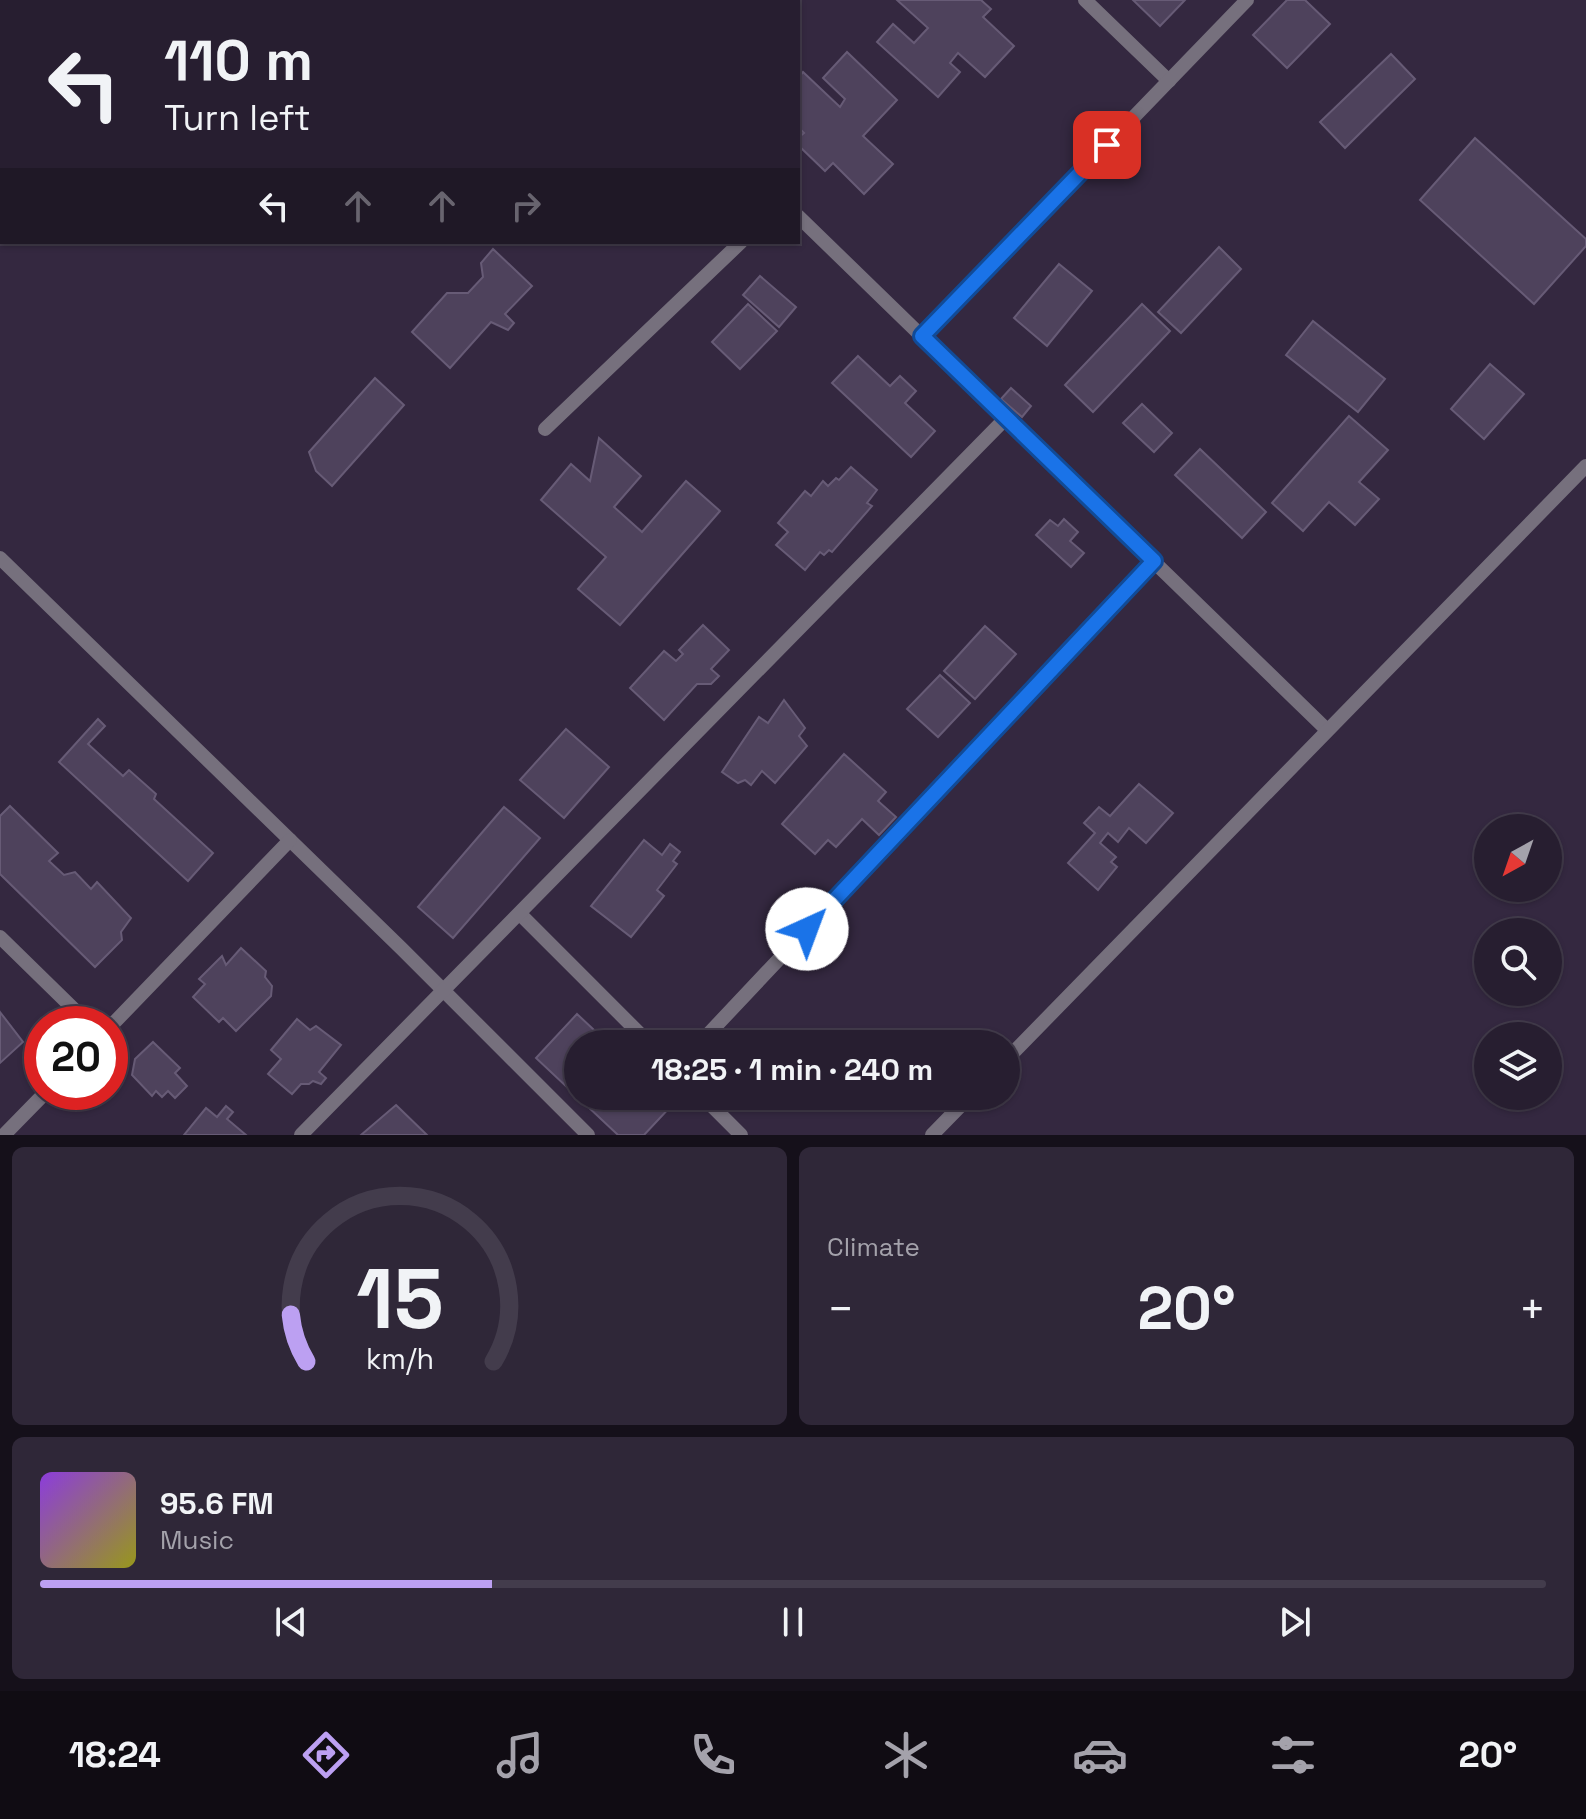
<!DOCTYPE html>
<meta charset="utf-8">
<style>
body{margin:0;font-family:"Space Grotesk",sans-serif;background:#2f2738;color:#f1f3f6;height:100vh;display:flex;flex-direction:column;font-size:30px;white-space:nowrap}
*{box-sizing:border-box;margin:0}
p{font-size:26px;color:#a4a2ab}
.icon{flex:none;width:44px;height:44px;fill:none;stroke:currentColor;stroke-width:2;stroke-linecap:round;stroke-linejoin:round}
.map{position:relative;height:1135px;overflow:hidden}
.details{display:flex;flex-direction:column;gap:12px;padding:12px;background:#15101a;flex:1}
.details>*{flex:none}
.guide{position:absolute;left:0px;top:0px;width:800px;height:244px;box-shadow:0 2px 6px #0004,0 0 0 2px #433c4c;background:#271e30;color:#f1f3f6;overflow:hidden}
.needle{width:52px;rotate:220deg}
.buttons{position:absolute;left:1474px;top:814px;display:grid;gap:16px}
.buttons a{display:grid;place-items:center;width:88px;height:88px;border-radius:50%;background:#271e30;box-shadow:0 2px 6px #0004,0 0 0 2px #433c4c;font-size:40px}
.speed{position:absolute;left:24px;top:1006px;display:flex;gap:16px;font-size:40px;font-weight:700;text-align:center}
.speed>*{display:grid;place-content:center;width:104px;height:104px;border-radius:50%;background:#271e30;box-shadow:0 2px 6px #0004,0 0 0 2px #433c4c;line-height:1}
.speed .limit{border:12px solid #d22;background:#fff;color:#111}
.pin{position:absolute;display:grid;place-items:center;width:68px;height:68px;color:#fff;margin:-34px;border-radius:16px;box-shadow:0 4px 12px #0006}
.me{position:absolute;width:88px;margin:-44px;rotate:43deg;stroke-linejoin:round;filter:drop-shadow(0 0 6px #0008)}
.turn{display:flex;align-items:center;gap:28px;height:168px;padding:0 32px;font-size:36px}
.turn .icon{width:104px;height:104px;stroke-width:2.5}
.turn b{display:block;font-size:56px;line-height:68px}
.lanes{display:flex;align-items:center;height:76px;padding:0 32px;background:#0003;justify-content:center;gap:40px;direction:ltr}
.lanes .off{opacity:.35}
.big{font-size:60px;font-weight:700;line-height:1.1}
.details .card{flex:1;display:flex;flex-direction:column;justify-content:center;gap:12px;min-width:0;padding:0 28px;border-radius:12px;background:#2f2738}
.details .dial{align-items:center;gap:0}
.dial svg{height:208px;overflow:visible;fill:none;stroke:#433c4c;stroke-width:7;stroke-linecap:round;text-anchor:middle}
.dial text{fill:#f1f3f6;stroke:none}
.song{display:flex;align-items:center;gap:24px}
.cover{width:96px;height:96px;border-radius:12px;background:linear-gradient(135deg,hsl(270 70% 55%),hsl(60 70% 35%))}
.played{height:8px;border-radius:4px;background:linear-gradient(90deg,#bca0f2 30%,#433c4c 30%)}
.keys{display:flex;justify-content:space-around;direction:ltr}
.heat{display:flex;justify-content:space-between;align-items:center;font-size:44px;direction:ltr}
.details .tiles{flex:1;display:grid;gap:12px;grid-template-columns:1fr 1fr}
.card:last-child{grid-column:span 2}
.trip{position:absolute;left:564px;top:1030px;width:456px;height:80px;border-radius:40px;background:#271e30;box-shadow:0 2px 6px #0004,0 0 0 2px #433c4c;font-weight:700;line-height:80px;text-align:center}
.tab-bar{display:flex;height:128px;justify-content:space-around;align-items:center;background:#100c13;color:#a4a2ab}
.tab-bar .icon{width:56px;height:56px}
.tab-bar .on{color:#bca0f2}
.tab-bar b{font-size:36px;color:#f1f3f6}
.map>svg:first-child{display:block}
</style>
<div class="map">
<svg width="1586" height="1135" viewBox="0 0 1586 1135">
<rect width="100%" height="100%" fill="#342840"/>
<g fill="#4e425c" stroke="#675b76" stroke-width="2">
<path d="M653 0H734L736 2H655Z"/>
<path d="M897 0H981L991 9 983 17 1014 46 985 77 958 53 950 63 960 72 938 97 877 42 893 24 914 43 928 28Z"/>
<path d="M1133 0H1185L1160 26Z"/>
<path d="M1287 0H1305L1330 24 1287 68 1253 35Z"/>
<path d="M847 52 897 100 863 136 893 164 864 194 833 163 825 171 798 145V138L804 133 798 127V78L803 72 840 107 845 99 823 78Z"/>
<path d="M1391 54 1415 79 1345 148 1320 122Z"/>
<path d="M1475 138 1586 239V246L1534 304 1420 200Z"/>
<path d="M1219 247 1241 269 1181 333 1158 312Z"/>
<path d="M493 249 532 286 505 314 514 323 508 330 491 322 450 368 412 332 447 293H468L483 277 481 263Z"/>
<path d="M1059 264 1092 291 1047 346 1014 318Z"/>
<path d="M760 276 796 307 779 327 743 295Z"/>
<path d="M748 304 777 331 740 369 712 342Z"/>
<path d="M1142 304 1170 331 1093 412 1065 385Z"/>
<path d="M1313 321 1385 379 1358 412 1286 355Z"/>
<path d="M858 356 890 386 900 376 916 391 905 403 935 431 911 457 832 383Z"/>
<path d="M1490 364 1524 394 1484 439 1451 409Z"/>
<path d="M375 378 404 405 332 486 316 471 309 452Z"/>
<path d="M1011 388 1031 406 1022 417 1001 399Z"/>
<path d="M1142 404 1172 433 1154 452 1123 423Z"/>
<path d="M1349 416 1388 450 1359 482 1379 499 1355 525 1329 502 1303 531 1272 503Z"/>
<path d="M599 438 641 476 614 507 642 532 686 481 720 511 620 625 578 589 606 557 541 500 571 464 590 481Z"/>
<path d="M1200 449 1266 512 1242 538 1175 475Z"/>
<path d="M851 467 877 490 867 503 872 506 832 552 829 550 824 555 820 552 805 570 776 545 788 532 778 523 805 491 811 496 823 481 828 486 836 478 839 480Z"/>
<path d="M1064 519 1078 532 1070 541 1084 553 1071 567 1036 535 1050 520 1058 526Z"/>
<path d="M703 625 729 650 711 669 719 676 711 684H697L664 720 630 688 664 651 676 661 683 654 679 650Z"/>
<path d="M985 626 1016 654 975 699 944 671Z"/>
<path d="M940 675 970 703 938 737 907 709Z"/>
<path d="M784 700 805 728 799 736 807 746 775 783 762 771 751 785 745 780 738 783 722 772 759 717 768 723Z"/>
<path d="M98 719 105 726 88 744 123 776 129 770 156 794 154 799 213 853 188 881 59 762Z"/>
<path d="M566 729 609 767 564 818 520 780Z"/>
<path d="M844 754 886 792 878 801 896 817 879 835 862 819 836 847 828 840 815 854 782 824Z"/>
<path d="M1139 784 1173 813 1146 843 1129 828 1118 842 1108 833 1100 843 1116 857 1111 862 1117 867 1098 890 1068 863 1095 833 1084 823 1099 807 1110 816Z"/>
<path d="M10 806 58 853 49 861 64 875 75 872 91 889 97 882 131 918 121 932 122 940 95 967 0 874V816Z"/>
<path d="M504 807 540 838 453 938 418 907Z"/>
<path d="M644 840 662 855 670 844 680 852 673 861 677 864 657 890 664 896 631 937 591 906Z"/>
<path d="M241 948 266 971 265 977 272 986 271 996 236 1031 223 1018 219 1022 193 997 205 984 199 979 222 956 226 965Z"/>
<path d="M0 1012 23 1042 0 1063Z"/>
<path d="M577 1014 609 1044H578V1096H665L673 1104 644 1135H618L536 1058Z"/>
<path d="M297 1019 310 1030 316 1026 341 1045 319 1072 326 1078 321 1084 313 1081 309 1084H301L292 1094 268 1074 281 1059 271 1050Z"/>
<path d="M153 1042 180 1068 175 1073 187 1086 175 1098 168 1091 162 1097 156 1091 152 1096 132 1075 135 1059Z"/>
<path d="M396 1105 427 1135H361Z"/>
<path d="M226 1106 233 1112 227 1119 246 1135H184L206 1108 217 1117Z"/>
</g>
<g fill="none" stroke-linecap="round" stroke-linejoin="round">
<g stroke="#76707d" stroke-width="14">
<path d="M579 0 581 2"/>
<path d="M1085 0 1169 81"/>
<path d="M798 216 1327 730"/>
<path d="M922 336 1247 0"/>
<path d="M545 429 741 242"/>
<path d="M0 558 402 949 588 1135"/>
<path d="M520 914 650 1044"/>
<path d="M0 937 89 1024"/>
<path d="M110 1027 290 840"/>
<path d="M699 1044 1154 561"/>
<path d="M1006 1060 1586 466"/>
<path d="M702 1096 741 1135"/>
<path d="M4 1135 46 1092"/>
<path d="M301 1135 1006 418"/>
<path d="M932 1135 970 1096"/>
</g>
</g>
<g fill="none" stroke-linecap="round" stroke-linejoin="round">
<g stroke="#114b97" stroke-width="20">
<path id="route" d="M807 929 1154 561 922 336 1107 145"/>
</g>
<use href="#route" stroke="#1a73e8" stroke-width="14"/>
</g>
</svg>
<div class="buttons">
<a><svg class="needle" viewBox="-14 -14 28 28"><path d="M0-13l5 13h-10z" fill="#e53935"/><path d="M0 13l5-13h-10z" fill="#a4a2ab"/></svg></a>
<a><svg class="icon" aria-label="search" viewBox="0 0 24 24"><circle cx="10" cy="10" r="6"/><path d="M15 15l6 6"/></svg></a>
<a><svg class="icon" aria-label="layers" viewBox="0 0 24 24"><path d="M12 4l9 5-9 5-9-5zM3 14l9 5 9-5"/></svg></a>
</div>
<div class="speed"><div class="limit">20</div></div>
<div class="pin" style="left:1107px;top:145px;background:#d93025"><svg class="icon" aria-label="arrive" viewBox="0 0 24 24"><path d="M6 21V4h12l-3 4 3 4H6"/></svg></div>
<svg class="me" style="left:807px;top:929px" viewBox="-20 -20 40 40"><circle r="19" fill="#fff"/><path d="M0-13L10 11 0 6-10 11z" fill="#1a73e8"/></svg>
<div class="trip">18:25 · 1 min · 240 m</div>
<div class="guide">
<div class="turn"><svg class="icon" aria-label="left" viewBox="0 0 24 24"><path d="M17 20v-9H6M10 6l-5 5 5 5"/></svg><div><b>110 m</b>Turn left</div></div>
<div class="lanes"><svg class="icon" aria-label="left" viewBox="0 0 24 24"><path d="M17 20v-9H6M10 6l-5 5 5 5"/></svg><svg class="icon off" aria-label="ahead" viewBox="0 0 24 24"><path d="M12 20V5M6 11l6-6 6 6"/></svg><svg class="icon off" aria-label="ahead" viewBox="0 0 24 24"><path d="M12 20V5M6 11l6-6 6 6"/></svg><svg class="icon off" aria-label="right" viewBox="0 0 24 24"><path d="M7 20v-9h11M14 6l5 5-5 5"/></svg></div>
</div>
</div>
<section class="details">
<div class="tiles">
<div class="card dial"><svg viewBox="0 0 100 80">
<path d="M14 69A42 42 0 1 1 86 69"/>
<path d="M14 69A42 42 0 0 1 8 51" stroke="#bca0f2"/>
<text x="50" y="56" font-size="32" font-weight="700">15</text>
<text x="50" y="72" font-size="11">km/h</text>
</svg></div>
<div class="card"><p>Climate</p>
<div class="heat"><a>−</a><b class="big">20°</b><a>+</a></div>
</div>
<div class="card">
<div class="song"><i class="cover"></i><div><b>95.6 FM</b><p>Music</p></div></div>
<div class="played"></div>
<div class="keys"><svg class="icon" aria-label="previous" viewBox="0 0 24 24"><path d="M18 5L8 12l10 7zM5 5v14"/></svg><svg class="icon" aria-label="pause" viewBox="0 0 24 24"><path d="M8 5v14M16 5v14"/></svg><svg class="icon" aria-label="next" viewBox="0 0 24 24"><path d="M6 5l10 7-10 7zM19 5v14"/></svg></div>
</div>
</div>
</section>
<nav class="tab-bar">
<b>18:24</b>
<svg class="icon on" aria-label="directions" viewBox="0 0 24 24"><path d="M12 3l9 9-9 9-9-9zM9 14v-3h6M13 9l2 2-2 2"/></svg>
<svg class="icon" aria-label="music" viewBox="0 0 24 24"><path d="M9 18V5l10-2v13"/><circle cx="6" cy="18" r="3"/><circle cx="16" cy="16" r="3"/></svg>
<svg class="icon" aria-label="phone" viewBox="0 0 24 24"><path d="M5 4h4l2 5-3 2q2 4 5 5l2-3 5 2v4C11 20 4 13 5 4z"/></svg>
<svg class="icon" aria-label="climate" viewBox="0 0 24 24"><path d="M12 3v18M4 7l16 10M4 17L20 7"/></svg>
<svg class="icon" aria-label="car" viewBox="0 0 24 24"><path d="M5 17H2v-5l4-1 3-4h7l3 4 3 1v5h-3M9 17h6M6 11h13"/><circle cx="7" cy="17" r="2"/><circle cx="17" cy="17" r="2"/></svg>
<svg class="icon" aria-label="filters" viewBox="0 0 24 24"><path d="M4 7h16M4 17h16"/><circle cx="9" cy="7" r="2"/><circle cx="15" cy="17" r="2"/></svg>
<b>20°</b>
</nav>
